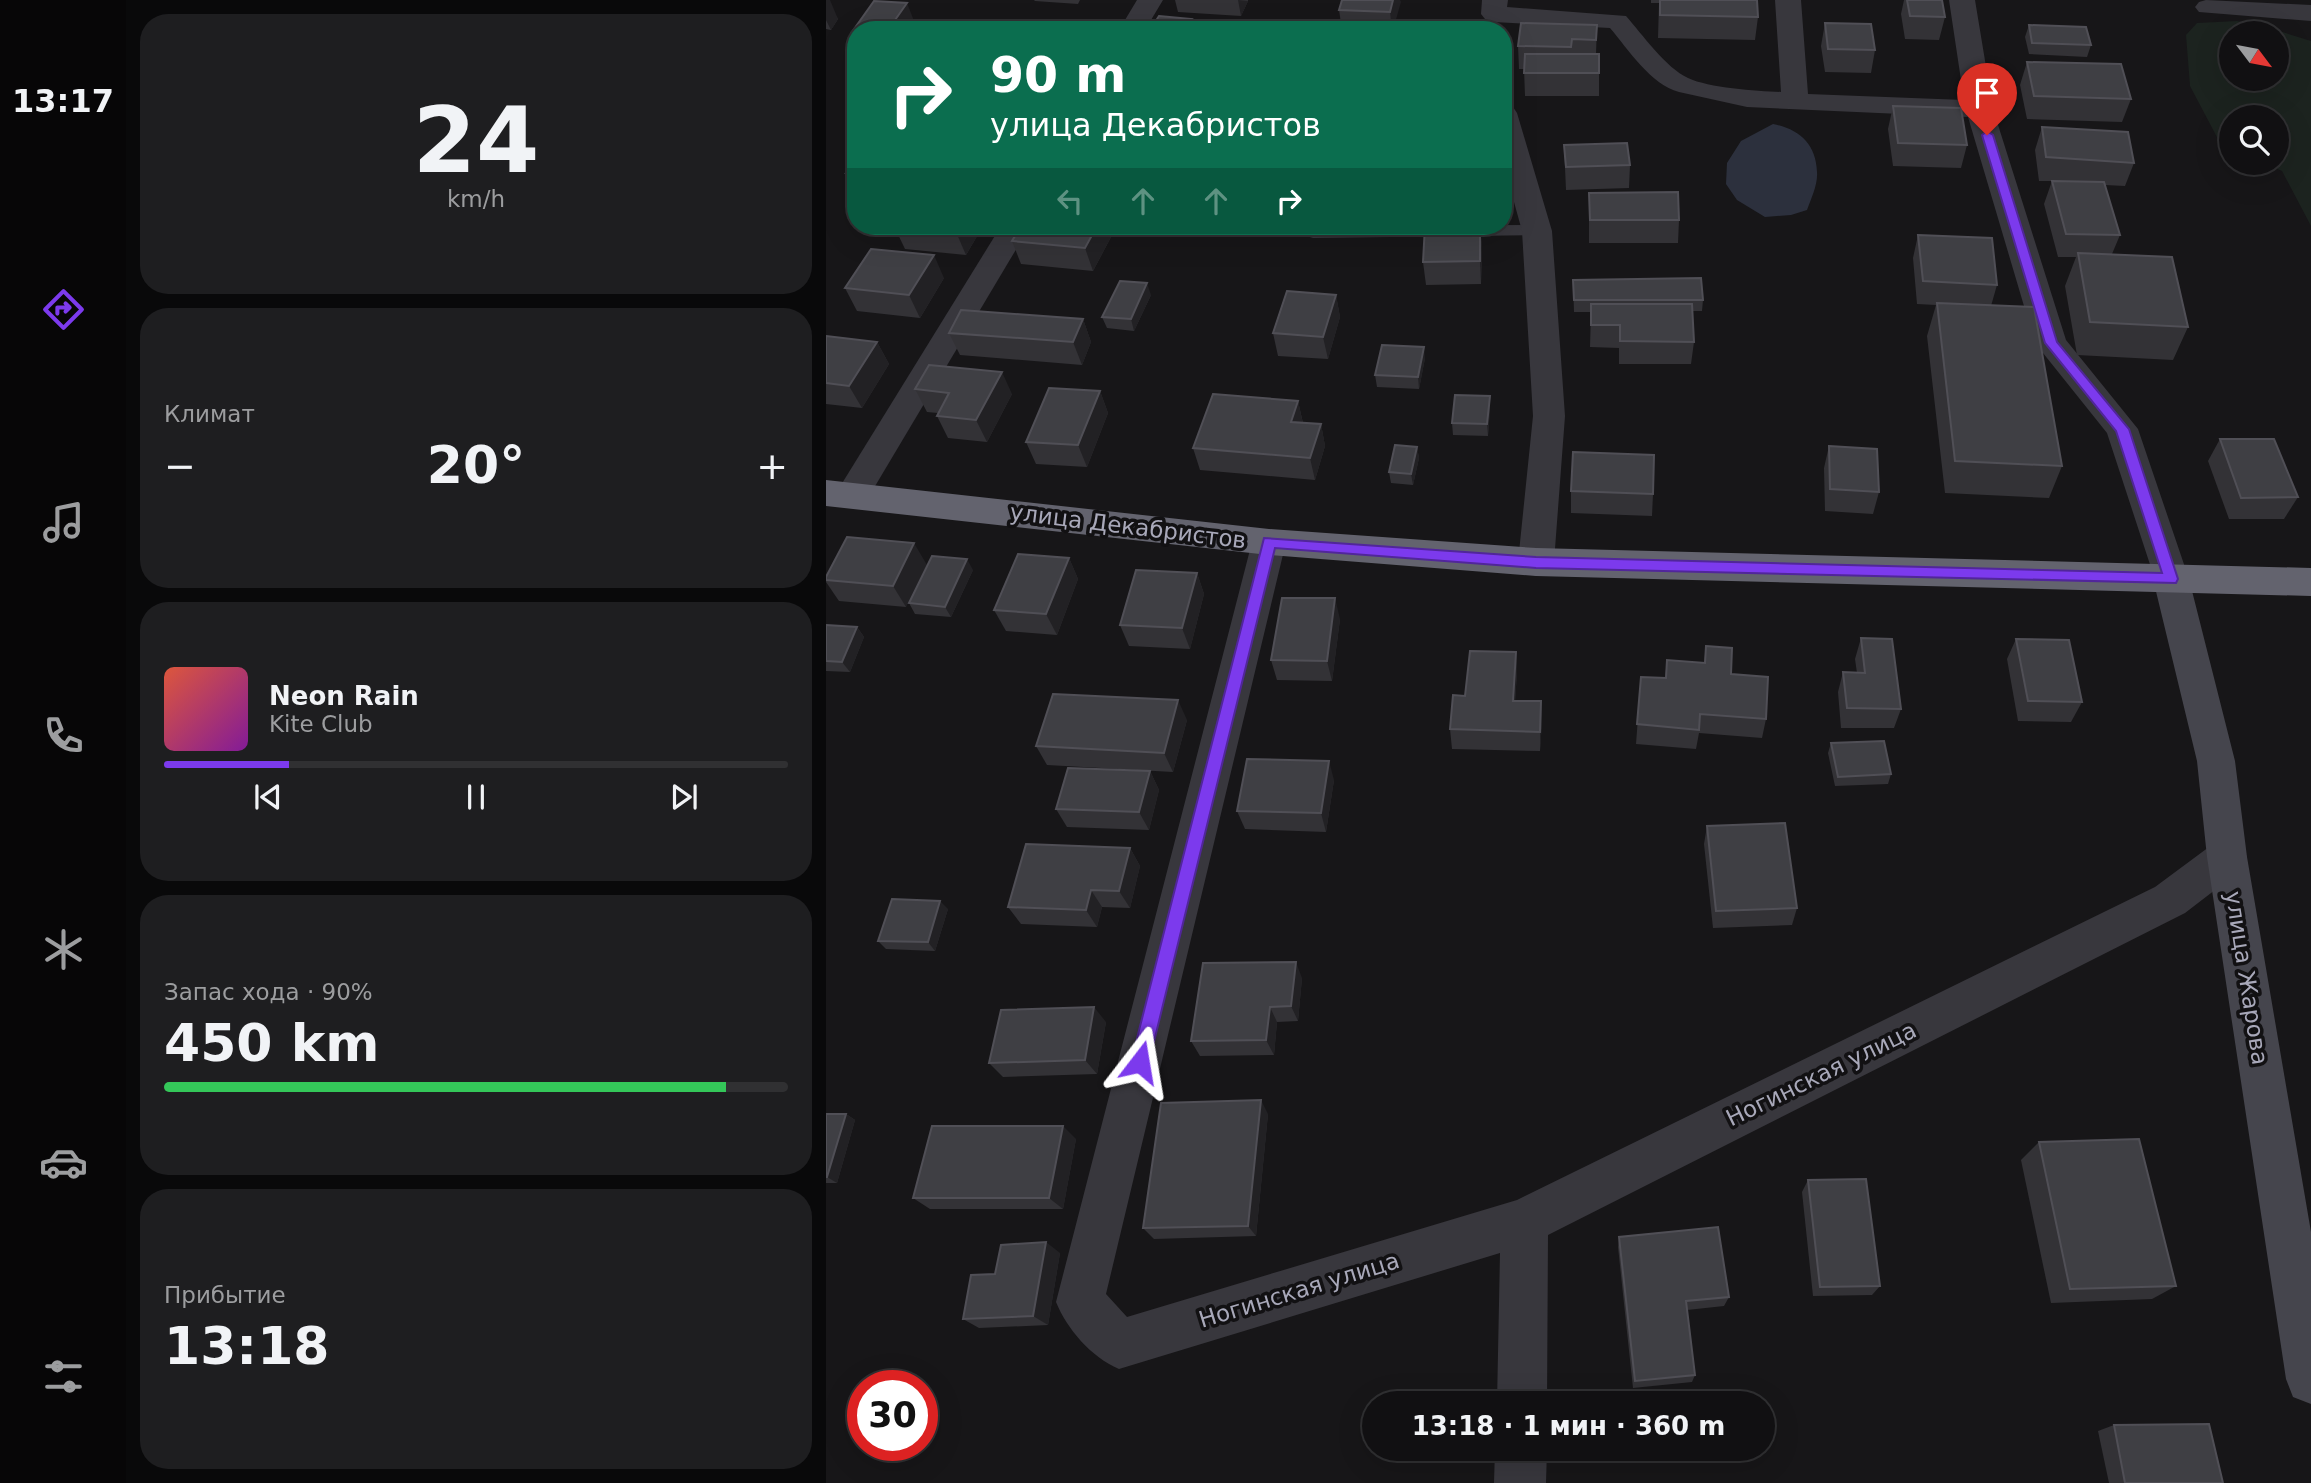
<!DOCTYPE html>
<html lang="ru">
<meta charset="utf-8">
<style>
body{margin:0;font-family:"DejaVu Sans",sans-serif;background:#1e1e20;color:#f1f3f6;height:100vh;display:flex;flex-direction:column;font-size:26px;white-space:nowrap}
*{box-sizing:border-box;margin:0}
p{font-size:23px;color:#9c9d9f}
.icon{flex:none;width:38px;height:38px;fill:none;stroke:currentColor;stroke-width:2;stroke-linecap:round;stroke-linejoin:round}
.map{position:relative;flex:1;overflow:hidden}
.side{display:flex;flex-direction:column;gap:14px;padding:14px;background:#09090a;width:700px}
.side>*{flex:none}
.top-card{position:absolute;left:21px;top:21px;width:665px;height:214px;border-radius:28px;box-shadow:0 7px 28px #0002,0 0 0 2px #303032;background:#0b6e4f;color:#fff;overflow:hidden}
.needle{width:46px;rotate:122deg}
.tools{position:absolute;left:1393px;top:21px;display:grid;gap:14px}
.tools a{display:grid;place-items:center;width:70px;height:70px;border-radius:50%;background:#111012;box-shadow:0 7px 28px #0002,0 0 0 2px #303032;font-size:35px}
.speed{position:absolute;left:21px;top:1370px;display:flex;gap:14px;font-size:35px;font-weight:700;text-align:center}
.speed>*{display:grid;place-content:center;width:91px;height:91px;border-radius:50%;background:#111012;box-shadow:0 7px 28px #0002,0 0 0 2px #303032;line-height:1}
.speed .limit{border:10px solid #d22;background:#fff;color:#111}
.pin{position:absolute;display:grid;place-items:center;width:60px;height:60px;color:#fff;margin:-72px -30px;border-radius:50% 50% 50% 0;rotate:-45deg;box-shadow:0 0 7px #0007}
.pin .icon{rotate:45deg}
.me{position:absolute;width:77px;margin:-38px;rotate:14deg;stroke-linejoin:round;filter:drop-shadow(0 0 5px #0008)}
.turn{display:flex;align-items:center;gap:24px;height:147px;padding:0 28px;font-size:32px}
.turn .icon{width:91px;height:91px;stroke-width:2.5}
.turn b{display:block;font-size:49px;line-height:60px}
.lanes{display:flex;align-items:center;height:66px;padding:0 28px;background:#0003;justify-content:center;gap:35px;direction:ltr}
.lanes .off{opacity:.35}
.big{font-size:52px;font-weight:600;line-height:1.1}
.side .card{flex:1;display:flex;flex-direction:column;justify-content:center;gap:10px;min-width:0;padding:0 24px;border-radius:28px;background:#1e1e20}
.side .dial{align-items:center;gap:0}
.dial b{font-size:91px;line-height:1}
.song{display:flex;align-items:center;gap:21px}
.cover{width:84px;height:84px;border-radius:10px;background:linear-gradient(135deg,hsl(10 70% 55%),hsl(290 70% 35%))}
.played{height:7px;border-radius:4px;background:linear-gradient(90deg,#7c3aed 20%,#303032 20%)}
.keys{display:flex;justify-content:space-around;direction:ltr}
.heat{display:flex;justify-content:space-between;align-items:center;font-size:38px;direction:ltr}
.charge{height:10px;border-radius:5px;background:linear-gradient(90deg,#34c759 90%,#303032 0)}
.trip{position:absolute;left:536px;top:1391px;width:413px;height:70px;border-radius:35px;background:#111012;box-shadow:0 7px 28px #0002,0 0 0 2px #303032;font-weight:600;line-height:70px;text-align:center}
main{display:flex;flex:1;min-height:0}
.tabs{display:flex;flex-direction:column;width:126px;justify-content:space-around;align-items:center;background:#070607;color:#9c9d9f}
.tabs .icon{width:49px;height:49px}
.tabs .active{color:#7c3aed}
.tabs b{font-size:32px;color:#f1f3f6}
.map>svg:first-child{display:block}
</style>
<main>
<nav class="tabs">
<b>13:17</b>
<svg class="icon active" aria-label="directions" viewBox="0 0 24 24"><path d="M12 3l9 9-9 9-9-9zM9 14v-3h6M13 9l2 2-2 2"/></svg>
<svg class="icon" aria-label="music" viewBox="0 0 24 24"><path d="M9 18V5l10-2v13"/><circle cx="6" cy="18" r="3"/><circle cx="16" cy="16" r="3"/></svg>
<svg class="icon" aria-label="phone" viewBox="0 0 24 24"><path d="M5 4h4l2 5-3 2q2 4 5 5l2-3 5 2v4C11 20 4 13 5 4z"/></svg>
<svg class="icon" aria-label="climate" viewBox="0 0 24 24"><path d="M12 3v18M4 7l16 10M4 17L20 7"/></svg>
<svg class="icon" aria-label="car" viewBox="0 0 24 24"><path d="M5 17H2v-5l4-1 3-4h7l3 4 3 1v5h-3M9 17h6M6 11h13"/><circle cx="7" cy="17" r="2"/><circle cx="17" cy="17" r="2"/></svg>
<svg class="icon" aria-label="filters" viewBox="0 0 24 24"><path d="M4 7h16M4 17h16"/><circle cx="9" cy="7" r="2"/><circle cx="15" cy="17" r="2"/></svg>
</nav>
<section class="side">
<div class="card dial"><b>24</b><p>km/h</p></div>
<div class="card"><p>Климат</p>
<div class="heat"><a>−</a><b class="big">20°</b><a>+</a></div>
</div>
<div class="card">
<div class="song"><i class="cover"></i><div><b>Neon Rain</b><p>Kite Club</p></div></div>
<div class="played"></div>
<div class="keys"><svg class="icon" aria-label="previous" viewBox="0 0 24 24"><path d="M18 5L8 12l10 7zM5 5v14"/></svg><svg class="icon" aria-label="pause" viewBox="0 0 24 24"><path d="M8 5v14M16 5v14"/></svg><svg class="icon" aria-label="next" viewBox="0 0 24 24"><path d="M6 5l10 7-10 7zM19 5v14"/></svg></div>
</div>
<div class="card"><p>Запас хода · 90%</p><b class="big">450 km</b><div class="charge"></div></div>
<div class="card"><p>Прибытие</p><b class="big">13:18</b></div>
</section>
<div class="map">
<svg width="1485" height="1483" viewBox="0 0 1485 1483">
<rect width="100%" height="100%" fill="#171618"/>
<path fill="#1c231f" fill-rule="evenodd" d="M1411 21 1450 30 1485 41V226L1456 171 1438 163H1451V117H1405V147L1393 141 1364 86 1360 35 1371 23ZM1405 33H1451V79H1405Z"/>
<path fill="#2c303d" d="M947 124C973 129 990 144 991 172 992 184 985 199 981 210L965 215 939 217 911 200 900 184 901 163 915 141Z"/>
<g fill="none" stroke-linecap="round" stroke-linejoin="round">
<path fill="#38373d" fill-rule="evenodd" d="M711 225 718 227 721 231 718 235 487 238 462 230 459 226Z"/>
<g fill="#38373d" fill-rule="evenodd">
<path d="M311 0H337L319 30H293Z"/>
<path d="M656 0H682L681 7 800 16C816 34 840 68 862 78 883 88 931 91 955 92L949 0H975L982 94 1138 100 1123 0H1149L1167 109 1240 340 1312 429 1363 579 1358 589 1345 593 1332 589 1281 433 1209 343 1142 117 921 107 853 92C825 85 802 49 784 28L668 22 659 19 655 14Z"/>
<path d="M1380 0 1485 5V21L1373 12 1369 7 1373 2Z"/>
<path d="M677 105 687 107 691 113 726 231 739 416 728 562 722 572 710 576 698 572 692 562 707 416 696 231 677 162Z"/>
<path d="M175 226H204L39 503 27 507 15 503 10 494 15 485Z"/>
<path d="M443 529 455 533 460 542 280 1294 301 1317 691 1200 1329 887 1387 844 1401 839 1415 844 1421 857 1415 870 1359 913 722 1235 721 1404H671L674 1253 293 1369C265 1357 241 1329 230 1302L426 542 431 533Z"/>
<path d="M669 1449H721L720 1483H668Z"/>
</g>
<path fill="#45454d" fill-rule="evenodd" d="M1345 565 1358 569 1363 579 1409 761 1421 857 1485 1232V1404L1467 1397 1460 1379 1381 857 1371 761 1327 579 1332 569Z"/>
<path fill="#63636e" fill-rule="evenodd" d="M0 480 443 529 710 548 1485 568V596L710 576 443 555 0 506Z"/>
</g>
<g fill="#333236">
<path d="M0 0 12 19 5 30 0 29Z"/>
<path d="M208 0H254L252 4 209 1Z"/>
<path d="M349 0H422V1L415 16 352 12Z"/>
<path d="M516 0H574L567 30H516L513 10Z"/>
<path d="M825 0H931L932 17 929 40 832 38 833 3H825Z"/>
<path d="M1078 0H1116L1119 17 1113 40 1079 39 1075 14Z"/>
<path d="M999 23 1049 50 1045 73 999 72 995 46Z"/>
<path d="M771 25 770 54H773V96H699L698 69H693L692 46Z"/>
<path d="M1203 25 1265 45 1261 57 1203 54 1199 37Z"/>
<path d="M1201 62 1305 99 1296 122 1201 119 1194 85Z"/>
<path d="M1067 106 1141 145 1135 168 1067 166 1062 129Z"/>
<path d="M1216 127 1308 163 1299 186 1279 185 1294 235 1286 254 1362 327 1347 360 1251 355 1239 286 1250 257H1232L1218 204 1226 181H1213L1209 150Z"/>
<path d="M738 145 804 165 803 188 740 190Z"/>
<path d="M30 159V193L20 173Z"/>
<path d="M763 193 853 220 852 243H763Z"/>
<path d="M68 226H157L140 255 79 249Z"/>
<path d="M654 226 656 247 655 284 600 285 597 262Z"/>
<path d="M1092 235 1171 285 1165 306 1236 466 1223 498 1119 493 1101 336 1110 305 1091 304 1087 258Z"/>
<path d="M285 237 267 271 195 264 186 241Z"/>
<path d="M118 278 94 318 31 311 19 288Z"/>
<path d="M747 280 877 300 876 311H866L868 342 865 364H793V348L764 347 765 312H748Z"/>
<path d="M325 295 308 331 281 328 276 317Z"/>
<path d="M510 295 514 317 502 359 452 356 447 333Z"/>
<path d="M257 319 265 342 256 365 134 355 123 333Z"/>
<path d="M0 336 51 342 63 364 36 408 0 404Z"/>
<path d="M599 358 593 389 551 387 549 375Z"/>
<path d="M89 389 186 394 161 442 122 438 111 416 112 413 101 412Z"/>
<path d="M274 391 282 413 261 467 210 464 200 442Z"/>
<path d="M472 401 477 423 495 424 499 446 489 480 374 470 367 448Z"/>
<path d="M664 407 662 436 627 435 626 423Z"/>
<path d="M1394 439 1472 497 1458 519H1403L1382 461Z"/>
<path d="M1003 446 1053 492 1047 514 999 511 998 468Z"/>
<path d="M591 447 593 458 587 485 565 483 563 472Z"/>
<path d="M745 491 827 494 826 516 745 513Z"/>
<path d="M88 543 80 607 13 601 0 582V577Z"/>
<path d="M243 558 252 579 231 635 180 631 168 610Z"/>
<path d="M147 570 125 617 89 614 83 603Z"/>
<path d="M371 573 378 594 364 649 303 646 294 625Z"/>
<path d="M514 619 506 681 451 680 445 660Z"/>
<path d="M0 625 31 627 38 637 24 672 0 671Z"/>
<path d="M1035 638 1075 709 1068 728H1015L1012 692 1017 672 1031 673 1029 659Z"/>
<path d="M1190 639 1256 702 1245 722 1192 721 1181 659Z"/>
<path d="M880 646 905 674 940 719 936 738 873 733 870 749 810 744 815 677 839 678 841 660 878 663Z"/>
<path d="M690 652 691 672 689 701H715L716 721 714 751 626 749 624 729 639 696Z"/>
<path d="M361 720 347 772 221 765 210 746Z"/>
<path d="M1005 743 1065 774 1062 784 1009 786 1002 753Z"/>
<path d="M324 771 333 790 323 830 241 827 230 809Z"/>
<path d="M508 780 500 832 419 829 411 811Z"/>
<path d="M881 826 971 908 966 925 887 928 878 844Z"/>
<path d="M304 848 314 866 304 908 276 907 271 927 195 924 182 907Z"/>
<path d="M122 909 109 951 60 949 52 941Z"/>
<path d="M476 978 472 1021 451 1022 448 1055 374 1056 365 1041Z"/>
<path d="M280 1022 271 1074 177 1077 163 1063Z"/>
<path d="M0 1114H20L29 1120 11 1183H0Z"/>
<path d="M442 1114 430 1236 328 1239 317 1228Z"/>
<path d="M250 1139 237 1209H104L87 1198Z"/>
<path d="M1213 1142 1350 1286 1326 1299 1225 1303 1195 1160Z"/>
<path d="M982 1180 1054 1286 1046 1295 987 1296 976 1192Z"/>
<path d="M793 1237 903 1297 898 1306 861 1310 869 1375 866 1382 807 1388 792 1247Z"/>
<path d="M234 1253 222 1325 153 1328 137 1319 169 1274Z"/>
<path d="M1288 1425 1397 1483H1283L1272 1431Z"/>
</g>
<g fill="#222124">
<path d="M0 0H4L12 19 5 30 0 20Z"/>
<path d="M412 0 422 1 415 16Z"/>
<path d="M567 0H574L575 2 567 30H566L564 12Z"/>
<path d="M81 3 90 26 87 30H62Z"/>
<path d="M366 19 368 30H360Z"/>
<path d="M134 226H157L140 255 130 232Z"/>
<path d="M271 226H281L285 237 267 271 259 248Z"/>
<path d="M654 226 656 247 655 284 654 261Z"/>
<path d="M108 255 118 278 94 318 83 295Z"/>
<path d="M321 283 325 295 308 331 305 319Z"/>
<path d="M510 295 514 317 502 359 497 337Z"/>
<path d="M257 319 265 342 256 365 247 342Z"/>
<path d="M51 342 63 364 36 408 23 386Z"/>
<path d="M598 347 599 358 593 389 592 377Z"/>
<path d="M176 372 186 394 161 442 150 420Z"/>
<path d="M274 391 282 413 261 467 252 445Z"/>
<path d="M664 396V407L662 436 661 424Z"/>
<path d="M472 401 477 424 465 422Z"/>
<path d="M495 424 499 446 489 480 484 458Z"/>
<path d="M591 447 593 458 587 485 585 474Z"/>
<path d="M88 543 101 565 80 607 67 586Z"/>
<path d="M243 558 252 579 231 635 220 614Z"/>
<path d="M141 559 147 570 125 617 119 607Z"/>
<path d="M371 573 378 594 364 649 356 628Z"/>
<path d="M509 598 514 619 506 681 501 661Z"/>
<path d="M31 627 38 637 24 672 16 662Z"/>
<path d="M690 652 691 672 688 720 687 701Z"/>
<path d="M352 700 361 720 347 772 338 753Z"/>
<path d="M715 701 716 721 714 751V732Z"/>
<path d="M503 761 508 780 500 832 495 813Z"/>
<path d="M324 771 333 790 323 830 313 812Z"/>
<path d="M304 848 314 866 304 908 293 891Z"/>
<path d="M265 890 276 907 271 927 260 910Z"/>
<path d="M114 901 122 909 109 951 102 942Z"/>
<path d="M470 962 476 978 472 1021 465 1006Z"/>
<path d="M268 1007 280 1022 271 1074 259 1060Z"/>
<path d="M444 1007 451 1022 448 1055 440 1040Z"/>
<path d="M435 1100 442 1114 430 1236 422 1226Z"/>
<path d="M20 1114 29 1120 11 1183 1 1177Z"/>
<path d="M237 1126 250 1139 237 1209 223 1198Z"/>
<path d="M220 1242 234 1253 222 1325 207 1316Z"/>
</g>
<g fill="#3f3f44" stroke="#504f56" stroke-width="2">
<path d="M516 0H567L564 12 513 10Z"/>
<path d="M834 0H931L932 17 834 15Z"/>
<path d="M1081 0H1116L1119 17 1084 16Z"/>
<path d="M48 1 81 3 62 30H30V32H26Z"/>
<path d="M333 16 366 19 360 30H324Z"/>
<path d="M695 23 771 25 770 40 746 39 745 47 692 46Z"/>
<path d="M999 23 1045 24 1049 50 1002 49Z"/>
<path d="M1203 25 1260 27 1265 45 1206 43Z"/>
<path d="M699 54H773V73H698Z"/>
<path d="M1201 62 1295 64 1305 99 1208 96Z"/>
<path d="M1067 106 1135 108 1141 145 1072 143Z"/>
<path d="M1216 127 1302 132 1308 163 1220 157Z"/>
<path d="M801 143 804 165 740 167 738 145Z"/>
<path d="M30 159V174L20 173Z"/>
<path d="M1226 181 1278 182 1294 235 1240 234Z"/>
<path d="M852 192 853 220H764L763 193Z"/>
<path d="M69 226H134L130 232Z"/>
<path d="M195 226H271L259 248 186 241Z"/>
<path d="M599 226H654V261L597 262Z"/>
<path d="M1092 235 1166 238 1171 285 1097 281Z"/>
<path d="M45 249 108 255 83 295 19 288Z"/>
<path d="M1252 253 1346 257 1362 327 1264 322Z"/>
<path d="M875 278 877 300H748L747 280Z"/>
<path d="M294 281 321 283 305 319 276 317Z"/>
<path d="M461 291 510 295 497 337 447 333Z"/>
<path d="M1111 303 1208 307 1236 466 1129 461Z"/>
<path d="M765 304H866L868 342 794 341V325H765Z"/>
<path d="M135 310 257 319 247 342 123 333Z"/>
<path d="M0 336 51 342 23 386 0 383Z"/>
<path d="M556 345 598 347 592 377 549 375Z"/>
<path d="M103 365 176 372 150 420 111 416 123 393 89 389Z"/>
<path d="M223 388 274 391 252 445 200 442Z"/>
<path d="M387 394 472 401 465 422 495 424 484 458 367 448Z"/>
<path d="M629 395 664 396 661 424 626 423Z"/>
<path d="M1394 439H1448L1472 497 1415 498Z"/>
<path d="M569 445 591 447 585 474 563 472Z"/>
<path d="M1003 446 1051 449 1053 492 1004 489Z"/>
<path d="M747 452 828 455 827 494 745 491Z"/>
<path d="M21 537 88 543 67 586 0 580V577Z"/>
<path d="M192 554 243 558 220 614 168 610Z"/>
<path d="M106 556 141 559 119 607 83 603Z"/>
<path d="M310 570 371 573 356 628 294 625Z"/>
<path d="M456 598H509L501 661 445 660Z"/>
<path d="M0 625 31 627 16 662 0 661Z"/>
<path d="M1035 638 1066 639 1075 709 1021 708 1017 672 1039 673Z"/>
<path d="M1190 639 1243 640 1256 702 1202 701Z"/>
<path d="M880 646 906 648 905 674 942 677 940 719 874 714 873 730 811 724 815 677 840 678 841 660 879 663Z"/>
<path d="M644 651 690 652 687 701H715L714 732 624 729 627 695 639 696Z"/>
<path d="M227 694 352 700 338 753 210 746Z"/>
<path d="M1058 741 1065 774 1012 777 1005 743Z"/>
<path d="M421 759 503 761 495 813 411 811Z"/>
<path d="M242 768 324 771 313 812 230 809Z"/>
<path d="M959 823 971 908 890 911 881 826Z"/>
<path d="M200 844 304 848 293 891 265 890 260 910 182 907Z"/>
<path d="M66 899 114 901 102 942 52 941Z"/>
<path d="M470 962 465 1006 444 1007 440 1040 365 1041 377 963Z"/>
<path d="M268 1007 259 1060 163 1063 175 1010Z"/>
<path d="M435 1100 422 1226 317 1228 335 1103Z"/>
<path d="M0 1114H20L1 1177H0Z"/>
<path d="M106 1126H237L223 1198H87Z"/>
<path d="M1313 1139 1350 1286 1244 1289 1213 1142Z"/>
<path d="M1040 1179 1054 1286 994 1287 982 1180Z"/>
<path d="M892 1227 903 1297 860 1301 869 1375 809 1381 793 1237Z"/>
<path d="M220 1242 207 1316 137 1319 145 1275 169 1274 175 1245Z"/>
<path d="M1383 1424 1397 1483H1299L1288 1425Z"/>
</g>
<path fill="#7c3aed" stroke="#51269a" stroke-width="2" d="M1161 131 1167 135 1231 342 1303 429 1352 579 1350 583 710 568 449 548 323 1062 320 1068 314 1071 307 1068 305 1062 438 538 710 557 1336 573 1290 431 1219 343 1156 135Z"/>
<g text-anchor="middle" stroke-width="7" stroke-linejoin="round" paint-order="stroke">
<g font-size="23" fill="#a8a8b9" stroke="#121113">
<text transform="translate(302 526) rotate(7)" y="8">улица Декабристов</text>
<text transform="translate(1421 978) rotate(81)" y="8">улица Жарова</text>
<text transform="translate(995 1074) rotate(-26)" y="8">Ногинская улица</text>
<text transform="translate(473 1290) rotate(-17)" y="8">Ногинская улица</text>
</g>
</g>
</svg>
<div class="tools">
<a><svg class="needle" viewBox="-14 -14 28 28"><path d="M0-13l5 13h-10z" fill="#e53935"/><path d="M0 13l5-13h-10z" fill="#9c9d9f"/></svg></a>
<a><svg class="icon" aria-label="search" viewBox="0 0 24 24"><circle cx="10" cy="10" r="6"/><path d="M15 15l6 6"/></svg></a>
</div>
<div class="speed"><div class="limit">30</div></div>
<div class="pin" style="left:1161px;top:135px;background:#d93025"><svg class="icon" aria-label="arrive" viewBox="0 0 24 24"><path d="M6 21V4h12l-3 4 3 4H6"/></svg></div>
<svg class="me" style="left:314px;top:1062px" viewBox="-20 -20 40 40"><path d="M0-17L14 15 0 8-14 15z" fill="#7c3aed" stroke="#fff" stroke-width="4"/></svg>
<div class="trip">13:18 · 1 мин · 360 m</div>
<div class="top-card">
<div class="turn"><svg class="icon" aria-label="right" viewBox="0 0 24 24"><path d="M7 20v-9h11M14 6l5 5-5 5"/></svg><div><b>90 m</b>улица Декабристов</div></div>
<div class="lanes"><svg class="icon off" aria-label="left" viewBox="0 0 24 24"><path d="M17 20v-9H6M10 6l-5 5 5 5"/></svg><svg class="icon off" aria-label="ahead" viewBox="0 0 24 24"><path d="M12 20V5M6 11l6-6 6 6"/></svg><svg class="icon off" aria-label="ahead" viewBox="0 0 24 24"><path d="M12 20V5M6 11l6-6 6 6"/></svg><svg class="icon" aria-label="right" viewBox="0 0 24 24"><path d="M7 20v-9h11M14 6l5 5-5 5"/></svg></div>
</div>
</div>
</main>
